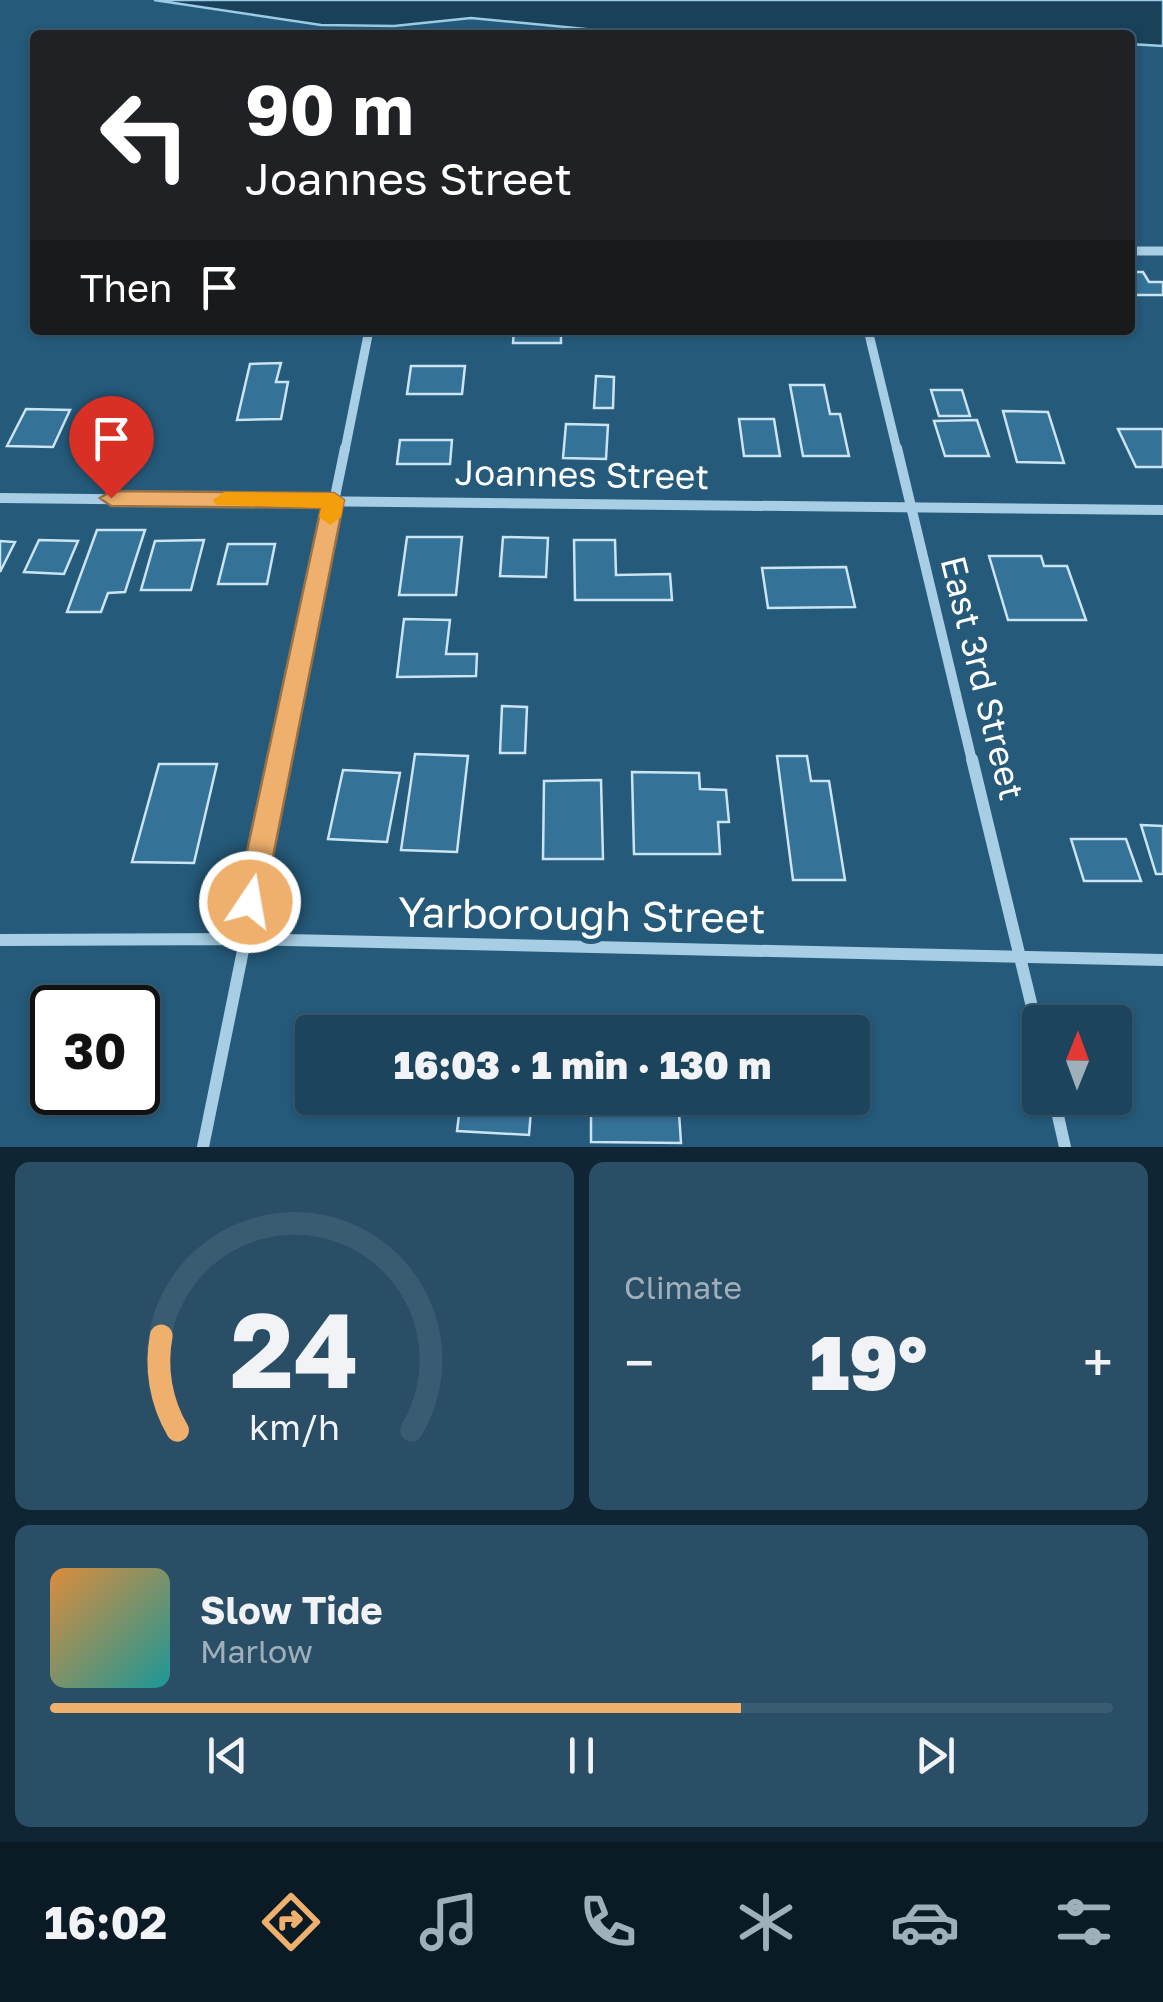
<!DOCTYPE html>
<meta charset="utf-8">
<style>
body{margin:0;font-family:"Golos Text",sans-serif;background:#294e65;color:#f1f3f6;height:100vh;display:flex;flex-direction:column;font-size:38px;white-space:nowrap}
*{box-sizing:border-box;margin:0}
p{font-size:32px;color:#a0b0bb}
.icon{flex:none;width:55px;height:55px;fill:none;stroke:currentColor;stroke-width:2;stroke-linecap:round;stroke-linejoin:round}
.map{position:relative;height:1147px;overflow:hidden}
.sheet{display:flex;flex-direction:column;gap:15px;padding:15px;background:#0f2533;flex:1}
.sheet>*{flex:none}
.top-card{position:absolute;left:30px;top:30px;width:1105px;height:305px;border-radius:10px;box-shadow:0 2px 8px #0004,0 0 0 2px #3a5c72;background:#202124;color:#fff;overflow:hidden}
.needle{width:65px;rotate:1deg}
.controls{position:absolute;left:1022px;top:1005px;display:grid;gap:20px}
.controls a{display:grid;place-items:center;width:110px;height:110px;border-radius:10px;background:#1c445c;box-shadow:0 2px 8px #0004,0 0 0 2px #3a5c72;font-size:50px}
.speed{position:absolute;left:30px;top:985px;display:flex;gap:20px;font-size:50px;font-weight:700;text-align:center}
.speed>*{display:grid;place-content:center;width:130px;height:130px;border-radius:50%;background:#1c445c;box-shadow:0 2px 8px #0004,0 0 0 2px #3a5c72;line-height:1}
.speed .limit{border:5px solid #111;border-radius:15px;background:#fff;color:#111}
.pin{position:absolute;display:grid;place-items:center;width:85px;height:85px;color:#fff;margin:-102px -42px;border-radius:50% 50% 50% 0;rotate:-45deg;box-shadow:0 0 10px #0007}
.pin .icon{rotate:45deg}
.me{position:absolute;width:110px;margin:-55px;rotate:12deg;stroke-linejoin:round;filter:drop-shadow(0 0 8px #0008)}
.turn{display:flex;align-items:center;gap:35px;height:210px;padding:0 50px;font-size:45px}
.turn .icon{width:130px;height:130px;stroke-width:2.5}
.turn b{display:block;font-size:70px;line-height:85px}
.then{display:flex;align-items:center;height:95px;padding:0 50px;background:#0003;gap:20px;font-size:38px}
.big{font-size:75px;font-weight:800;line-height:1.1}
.sheet .widget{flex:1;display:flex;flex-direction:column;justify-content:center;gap:15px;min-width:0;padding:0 35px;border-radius:15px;background:#294e65}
.sheet .dial{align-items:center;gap:0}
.dial svg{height:260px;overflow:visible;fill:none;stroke:#3a5c72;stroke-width:7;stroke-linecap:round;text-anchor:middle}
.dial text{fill:#f1f3f6;stroke:none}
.song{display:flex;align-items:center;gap:30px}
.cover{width:120px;height:120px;border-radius:15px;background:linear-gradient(135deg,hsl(30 70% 55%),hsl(180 70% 35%))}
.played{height:10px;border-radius:5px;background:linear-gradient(90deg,#eeb06c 65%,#3a5c72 65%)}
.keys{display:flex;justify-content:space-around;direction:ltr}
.heat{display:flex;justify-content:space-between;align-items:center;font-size:55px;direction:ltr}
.sheet .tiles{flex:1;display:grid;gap:15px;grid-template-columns:1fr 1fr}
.widget:last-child{grid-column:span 2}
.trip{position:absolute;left:295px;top:1015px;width:575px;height:100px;border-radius:10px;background:#1c445c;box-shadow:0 2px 8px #0004,0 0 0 2px #3a5c72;font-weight:800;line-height:100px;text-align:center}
.tab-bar{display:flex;height:160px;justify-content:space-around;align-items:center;background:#0b1b25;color:#a0b0bb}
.tab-bar .icon{width:70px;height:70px}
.tab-bar .on{color:#eeb06c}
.tab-bar b{font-size:45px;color:#f1f3f6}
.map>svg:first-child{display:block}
</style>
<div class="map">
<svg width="1163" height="1147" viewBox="0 0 1163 1147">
<rect width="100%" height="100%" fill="#255a7a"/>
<path fill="#19415a" stroke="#9ccbe5" stroke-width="2.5" d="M154 0H1163V46L1130 44V35H648L471 18 394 26 321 25Z"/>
<g fill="#357297" stroke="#cae4f3" stroke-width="2.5">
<path d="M1130 272H1143L1149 282H1163V295H1130Z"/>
<path d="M242 330H299L298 335 241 334Z"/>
<path d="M514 330H561V343H513Z"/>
<path d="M281 363 276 382H288L281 419 237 420 250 364Z"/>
<path d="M411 366H465L462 394H407Z"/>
<path d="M596 376 614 377 613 408H594Z"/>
<path d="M790 385H824L830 414H840L849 456H803Z"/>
<path d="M931 390H962L970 416H939Z"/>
<path d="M26 409 70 410 53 447 7 446Z"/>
<path d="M1003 411 1048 412 1064 463 1017 462Z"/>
<path d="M739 419H774L780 456H744Z"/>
<path d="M977 420 989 456H945L934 421Z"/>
<path d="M566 424 608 425 606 459 563 458Z"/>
<path d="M1118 429H1163V467H1136Z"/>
<path d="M400 440H452L450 464H397Z"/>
<path d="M97 530H145L125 592 108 593 101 612H67Z"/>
<path d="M407 537H462L456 595H399Z"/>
<path d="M503 537 548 538 546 577 500 576Z"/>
<path d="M39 540 78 541 64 574 24 572Z"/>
<path d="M204 540 191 590H141L155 541Z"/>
<path d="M574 540H615L616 575 670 574 672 600H575Z"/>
<path d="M0 541 15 542 0 572Z"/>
<path d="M228 544H275L267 584H218Z"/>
<path d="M989 556H1041L1044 566H1067L1086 620H1008Z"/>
<path d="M846 567 855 607 768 608 762 568Z"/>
<path d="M404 619 450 620 446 654H477L476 676 397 677Z"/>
<path d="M502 706 527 707 525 753H500Z"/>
<path d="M415 754 468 756 457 852 401 850Z"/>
<path d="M777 756H807L811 781H829L845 880H793Z"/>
<path d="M159 764H217L194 863 132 862Z"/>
<path d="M343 770 400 773 387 842 328 839Z"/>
<path d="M632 772 699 773 700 789 726 790 729 822H718L720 854H634Z"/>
<path d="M601 780 603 859H543L544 781Z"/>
<path d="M1141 825 1163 826V874H1156Z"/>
<path d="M1071 839H1126L1141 881H1084Z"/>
<path d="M461 1098H532L529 1135 457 1131Z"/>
<path d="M591 1098H678L681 1143 591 1142Z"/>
</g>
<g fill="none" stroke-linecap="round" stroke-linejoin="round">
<g stroke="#a7cee4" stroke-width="9">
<path d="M1130 251H1163"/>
<path d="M868 330 897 450"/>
<path d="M345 450 369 330"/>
</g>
<g stroke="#a7cee4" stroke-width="10">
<path d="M897 448 972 761"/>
<path d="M0 498 1163 510"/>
<path d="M281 761 345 448"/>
</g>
<g stroke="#a7cee4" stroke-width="12">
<path d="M972 759 1040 1040"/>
<path d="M0 940 243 939 1163 960"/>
<path d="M1054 1098 1065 1147"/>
<path d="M203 1147 282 759"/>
</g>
</g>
<path fill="#eeb06c" stroke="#9b7246" stroke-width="2.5" d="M111 491 334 493 344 500 264 902 260 912 250 915 240 912 236 902 321 508 111 506 100 498Z"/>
<path fill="#f59e0b" d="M224 492 334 493 344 500 341 517 330 525 319 517 321 508 216 505 213 500Z"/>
<g text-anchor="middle" stroke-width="10" stroke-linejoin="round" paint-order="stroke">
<g font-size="35" fill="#fff" stroke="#255a7a">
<text transform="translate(582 475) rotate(1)" y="12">Joannes Street</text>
<text transform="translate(982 678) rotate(76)" y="12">East 3rd Street</text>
</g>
<g font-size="42" fill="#fff" stroke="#255a7a">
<text transform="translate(582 915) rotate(1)" y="15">Yarborough Street</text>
</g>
</g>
</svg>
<div class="controls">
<a><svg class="needle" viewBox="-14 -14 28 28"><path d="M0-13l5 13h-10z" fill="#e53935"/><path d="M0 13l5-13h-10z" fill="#a0b0bb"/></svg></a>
</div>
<div class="speed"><div class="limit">30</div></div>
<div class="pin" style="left:111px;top:498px;background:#d93025"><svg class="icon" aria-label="arrive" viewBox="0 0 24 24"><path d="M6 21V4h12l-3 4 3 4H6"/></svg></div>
<svg class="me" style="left:250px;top:902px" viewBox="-20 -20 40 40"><circle r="17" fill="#eeb06c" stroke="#fff" stroke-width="3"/><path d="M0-11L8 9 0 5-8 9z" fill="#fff"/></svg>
<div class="trip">16:03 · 1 min · 130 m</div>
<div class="top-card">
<div class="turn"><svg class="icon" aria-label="left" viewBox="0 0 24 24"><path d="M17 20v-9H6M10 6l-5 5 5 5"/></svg><div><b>90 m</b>Joannes Street</div></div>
<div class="then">Then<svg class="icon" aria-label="arrive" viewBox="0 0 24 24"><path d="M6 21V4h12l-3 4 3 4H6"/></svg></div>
</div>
</div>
<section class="sheet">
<div class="tiles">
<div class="widget dial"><svg viewBox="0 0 100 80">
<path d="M14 69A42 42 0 1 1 86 69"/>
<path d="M14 69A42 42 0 0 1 9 40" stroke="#eeb06c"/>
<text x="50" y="56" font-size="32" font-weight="700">24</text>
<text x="50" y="72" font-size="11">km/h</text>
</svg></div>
<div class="widget"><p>Climate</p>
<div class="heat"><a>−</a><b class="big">19°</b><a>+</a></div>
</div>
<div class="widget">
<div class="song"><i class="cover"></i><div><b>Slow Tide</b><p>Marlow</p></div></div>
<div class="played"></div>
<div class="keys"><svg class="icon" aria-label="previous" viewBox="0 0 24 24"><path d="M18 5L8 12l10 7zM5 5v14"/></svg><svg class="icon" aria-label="pause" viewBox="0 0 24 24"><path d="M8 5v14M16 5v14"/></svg><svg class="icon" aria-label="next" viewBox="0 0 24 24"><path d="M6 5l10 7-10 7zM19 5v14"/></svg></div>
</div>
</div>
</section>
<nav class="tab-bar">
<b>16:02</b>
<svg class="icon on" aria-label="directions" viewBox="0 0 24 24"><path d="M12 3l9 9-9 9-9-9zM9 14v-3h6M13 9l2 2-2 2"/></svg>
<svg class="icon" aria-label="music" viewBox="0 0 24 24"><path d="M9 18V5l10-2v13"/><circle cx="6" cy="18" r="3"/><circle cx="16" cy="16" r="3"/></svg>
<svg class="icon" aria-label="phone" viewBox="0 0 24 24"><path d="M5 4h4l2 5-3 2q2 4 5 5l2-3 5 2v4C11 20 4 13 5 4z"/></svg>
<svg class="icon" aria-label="climate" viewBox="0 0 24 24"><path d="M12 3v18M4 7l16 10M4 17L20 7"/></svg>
<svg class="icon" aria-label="car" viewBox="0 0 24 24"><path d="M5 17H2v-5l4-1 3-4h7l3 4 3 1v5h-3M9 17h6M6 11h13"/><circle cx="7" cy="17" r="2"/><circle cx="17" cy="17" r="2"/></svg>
<svg class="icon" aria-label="filters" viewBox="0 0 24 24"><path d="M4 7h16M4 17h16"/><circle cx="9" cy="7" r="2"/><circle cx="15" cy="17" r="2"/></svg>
</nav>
